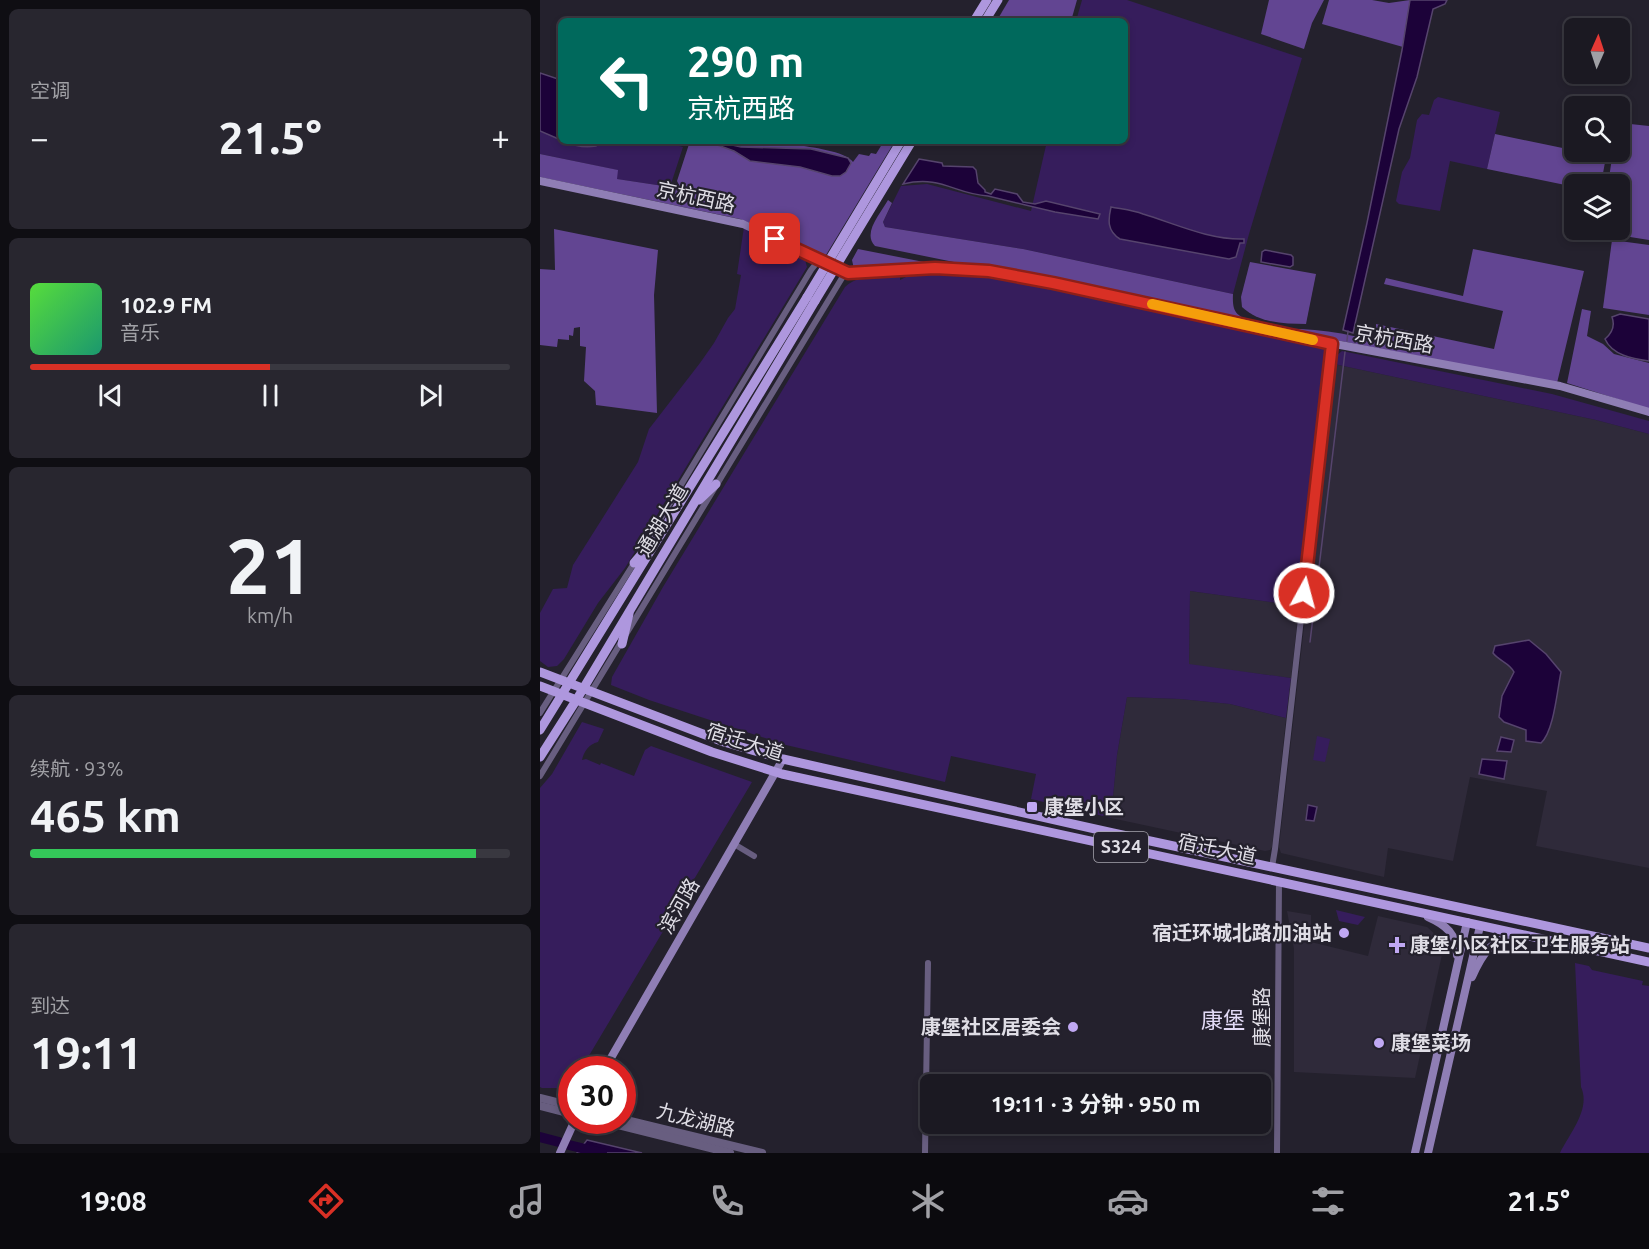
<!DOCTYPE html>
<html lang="zh">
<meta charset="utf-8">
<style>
body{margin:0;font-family:Ubuntu,"Noto Sans SC",sans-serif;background:#28262f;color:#f1f3f6;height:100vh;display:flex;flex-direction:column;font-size:22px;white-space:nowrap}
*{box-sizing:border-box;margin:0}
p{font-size:20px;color:#a0a0a5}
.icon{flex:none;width:33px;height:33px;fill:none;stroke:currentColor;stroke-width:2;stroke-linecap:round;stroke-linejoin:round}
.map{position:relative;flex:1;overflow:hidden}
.panel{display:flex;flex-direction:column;gap:9px;padding:9px;background:#0f0e13;width:540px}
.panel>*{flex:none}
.top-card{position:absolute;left:18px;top:18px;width:570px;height:126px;border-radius:9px;box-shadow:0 3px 9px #0003,0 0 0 2px #393840;background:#00695c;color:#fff;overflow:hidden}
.needle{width:39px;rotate:3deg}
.buttons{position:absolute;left:1024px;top:18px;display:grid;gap:12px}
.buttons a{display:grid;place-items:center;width:66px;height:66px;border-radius:9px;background:#1b1922;box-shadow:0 3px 9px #0003,0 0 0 2px #393840;font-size:30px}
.speed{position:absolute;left:18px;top:1056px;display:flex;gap:12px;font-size:30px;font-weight:700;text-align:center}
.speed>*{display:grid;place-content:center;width:78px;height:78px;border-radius:50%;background:#1b1922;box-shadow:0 3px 9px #0003,0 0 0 2px #393840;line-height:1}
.speed .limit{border:9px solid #d22;background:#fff;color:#111}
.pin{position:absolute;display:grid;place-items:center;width:51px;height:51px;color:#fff;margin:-26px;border-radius:12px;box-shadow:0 3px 9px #0006}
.me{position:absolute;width:66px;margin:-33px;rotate:7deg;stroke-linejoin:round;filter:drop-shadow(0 0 4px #0008)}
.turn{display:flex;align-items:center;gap:21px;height:126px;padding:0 30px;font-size:27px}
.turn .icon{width:78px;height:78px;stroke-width:2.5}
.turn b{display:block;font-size:42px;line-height:51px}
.big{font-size:45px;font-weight:700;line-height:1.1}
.panel .tile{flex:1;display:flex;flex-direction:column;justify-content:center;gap:9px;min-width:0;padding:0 21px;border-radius:9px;background:#28262f}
.panel .dial{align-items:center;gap:0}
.dial b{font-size:78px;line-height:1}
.song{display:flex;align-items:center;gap:18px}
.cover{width:72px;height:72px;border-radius:9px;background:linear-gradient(135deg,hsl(110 70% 55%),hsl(160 70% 35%))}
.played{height:6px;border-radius:3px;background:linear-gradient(90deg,#d93025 50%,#393840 50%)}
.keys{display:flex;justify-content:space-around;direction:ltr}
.heat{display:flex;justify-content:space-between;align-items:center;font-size:33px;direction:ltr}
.charge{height:9px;border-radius:4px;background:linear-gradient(90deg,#34c759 93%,#393840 0)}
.trip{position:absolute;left:380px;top:1074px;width:351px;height:60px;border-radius:9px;background:#1b1922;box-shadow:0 3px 9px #0003,0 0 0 2px #393840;font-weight:700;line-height:60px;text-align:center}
.menu{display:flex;height:96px;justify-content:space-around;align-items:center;background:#0b0a0e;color:#a0a0a5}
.menu .icon{width:42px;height:42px}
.menu .on{color:#d93025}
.menu b{font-size:27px;color:#f1f3f6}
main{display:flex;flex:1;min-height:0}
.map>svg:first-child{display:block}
</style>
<main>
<section class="panel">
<div class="tile"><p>空调</p>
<div class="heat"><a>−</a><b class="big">21.5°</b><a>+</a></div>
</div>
<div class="tile">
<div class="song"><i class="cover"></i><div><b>102.9 FM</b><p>音乐</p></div></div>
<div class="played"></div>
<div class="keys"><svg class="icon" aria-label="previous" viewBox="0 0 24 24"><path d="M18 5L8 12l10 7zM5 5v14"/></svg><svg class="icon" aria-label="pause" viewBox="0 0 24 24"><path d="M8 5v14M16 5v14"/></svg><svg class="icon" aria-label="next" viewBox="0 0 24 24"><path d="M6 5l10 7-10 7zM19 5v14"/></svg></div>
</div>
<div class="tile dial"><b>21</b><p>km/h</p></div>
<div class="tile"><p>续航 · 93%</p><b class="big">465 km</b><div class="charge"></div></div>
<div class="tile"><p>到达</p><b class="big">19:11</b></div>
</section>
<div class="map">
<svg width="1109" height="1153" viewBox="0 0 1109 1153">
<rect width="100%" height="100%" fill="#24212d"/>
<g fill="#2f2a3a">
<path d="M794 364 1056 420 1109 434V868L996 846 1007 791 930 777 913 861 848 848 844 877 741 853 739 847Z"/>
<path d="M650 591 759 606 751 678 649 665Z"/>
<path d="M587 697 640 699 690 704 746 718 732 847 730 850 725 851 571 818 577 755Z"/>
<path d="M747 911 771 915V942L828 956 838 916 887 927 897 936 903 950 875 1078 754 1072V949Z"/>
</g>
<g fill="#361d5c">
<path d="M542 0H587L762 58 709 234 693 294 483 249 345 227 343 222 361 186 387 184 491 211 507 141H585V21H536Z"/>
<path d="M898 97 960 112 947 169 910 161 900 211 859 204 856 201 862 172 870 158 877 120 882 114 889 115 894 100Z"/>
<path d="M0 131 30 144 56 146 60 141H120L143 147 130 187 76 179 77 170 0 154Z"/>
<path d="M204 227 264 256 267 267 85 568 58 603 24 659 17 666 8 667 0 661V613L13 589 27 588 33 565 98 462 109 429 160 363 174 343 188 318 195 309 201 275 197 274Z"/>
<path d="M376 272 451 275 780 345 786 348 787 356 759 606 650 591 649 664 751 678 746 718 690 704 640 699 587 697 577 755 571 818 491 799 496 774 411 756 405 782 246 745 109 700 71 685 72 677 123 587 305 287C316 275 344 274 360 276V280Z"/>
<path d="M802 351 1012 394 1109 421V434L1056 420 794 364 795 357Z"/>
<path d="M42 722 64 729 58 742C49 744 44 751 42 760L46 759 60 765 61 763 94 776 105 750 111 746 212 782 41 1069 32 1070 31 1080 18 1088H2L0 1087V788L12 774Z"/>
<path d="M777 736 790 739 785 762 773 760Z"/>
<path d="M796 910 825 917 818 925 799 921Z"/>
<path d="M1035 963 1049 966 1052 970 1103 981 1102 985 1109 986V1153H1020C1030 1133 1051 1109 1041 1087Z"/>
</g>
<g fill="#624592">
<path d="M469 0H537L531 21H472L459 17Z"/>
<path d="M729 0H784L772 23 764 49 721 34Z"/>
<path d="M789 0H832L849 3 870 0 863 47 782 24Z"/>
<path d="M1081 123 1109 126V240L1084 236 1092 202 1080 200V184H1068L1073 152H1080Z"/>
<path d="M955 134 1066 157 1061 184H1035V187L947 169Z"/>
<path d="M150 141H256V145C270 147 305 151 313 162L319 154 329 156 331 153 336 154 344 141H355L286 255 200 219 0 177V154L78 170 77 179 130 187 139 185 137 181Z"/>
<path d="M348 200 352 203 343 222 345 227 483 249 693 294C692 314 697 315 714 323L335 246C322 233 341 213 348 200Z"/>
<path d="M14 229 118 250 114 295 117 413 56 405 55 391 44 381 46 347 40 346V327L34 328 33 336 29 335V340L18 339 17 347 0 345V269L15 270Z"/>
<path d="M1072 240 1109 245V315L1063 308Z"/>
<path d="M318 249 389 263 400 265 314 269 312 260Z"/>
<path d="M933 249 1044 271 1017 383 734 328C770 329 807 331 840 344L843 339 836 331V324L954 349 963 311 844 284 846 278 923 296Z"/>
<path d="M710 262 776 274 766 324C744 324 719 323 702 307L701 297Z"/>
<path d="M1042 309 1051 311 1047 336 1063 344 1074 354 1109 363V409L1027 383Z"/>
</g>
<g fill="#1c0239" stroke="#56446d" stroke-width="1.5">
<path d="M870 0H907L905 4 893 9 877 77 859 129 813 333 803 330 827 223 862 50Z"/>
<path d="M0 73 21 80V140L0 131Z"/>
<path d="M23 141H60L56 146C44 148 34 146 23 141Z"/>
<path d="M179 142 201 147 271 149 308 158 311 163 306 172 300 176H292L260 167 210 161 194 151 172 143Z"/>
<path d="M379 159 402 163 403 166 433 167 436 170 438 183 445 190V192L451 194 455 189 477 194 483 202 495 204 506 201 560 214 558 219 515 212 448 196C414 194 402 175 363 184Z"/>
<path d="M571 207C581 209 593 210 603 214 636 224 669 240 704 239V243H700L696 257 689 259 580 239C567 231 568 220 571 207Z"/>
<path d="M725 250 751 255 753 257V265L750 267 721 262 722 252Z"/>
<path d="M1080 314 1109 319V361C1093 359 1072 355 1065 339 1072 333 1075 325 1072 317Z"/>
<path d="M989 640 1006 654 1021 672C1017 691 1014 731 1001 743L986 741V730L964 722 959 717 962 696 974 672C970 663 959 661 953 653L955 646Z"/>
<path d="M961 737 974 740 971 752 957 751Z"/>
<path d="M942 759 967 761 964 779 939 774Z"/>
<path d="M768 805 777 807 774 821 766 820Z"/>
<path d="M47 1140 102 1153H37Z"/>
</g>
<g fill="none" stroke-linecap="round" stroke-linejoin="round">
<g stroke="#56446d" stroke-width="1.5">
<path d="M807 341 808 331"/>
<path d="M770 642 805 352"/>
</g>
<g stroke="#1c0239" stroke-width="10">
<path d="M0 1137 19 1142"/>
<path d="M29 1145 62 1153"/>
</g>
<g stroke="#685e80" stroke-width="6">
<path d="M101 551 271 270 279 260"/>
<path d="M0 713 96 560"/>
<path d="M0 776 302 278V272"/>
<path d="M194 844 214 856"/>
<path d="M732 867 735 849 792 344"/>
<path d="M385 1153 388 963"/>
<path d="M737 1153 739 881"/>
</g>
<g stroke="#685e80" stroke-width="8">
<path d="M0 1098 32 1106"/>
<path d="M0 1106 32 1114"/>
<path d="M82 1119 222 1153"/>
<path d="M58 1120 190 1153"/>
</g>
<g stroke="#8f7eb5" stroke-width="8">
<path d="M0 181 203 224 307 273 395 268 449 271 513 283 795 344 1020 386 1109 412"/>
<path d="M888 917C906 925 917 934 917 955"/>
<path d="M932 977C941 956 953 935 979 937"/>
<path d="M64 1070 243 759"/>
<path d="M20 1153 35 1120"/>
<path d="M875 1153 927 922"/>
<path d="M888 1153 940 926"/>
</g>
<g stroke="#ae97de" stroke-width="9">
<path d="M434 21 447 0"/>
<path d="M445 21 458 0"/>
<path d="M159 500 176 484"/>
<path d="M94 563 106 549"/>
<path d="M82 644 89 614"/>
<path d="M0 672 184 742 243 759 573 833 1109 948"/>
<path d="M0 686 172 752 242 774 1109 962"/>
<path d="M0 730 267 297"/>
<path d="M0 757 37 699 275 301"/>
</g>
<g stroke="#ae97de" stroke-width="9">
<path d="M267 297 361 141"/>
<path d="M275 301 372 141"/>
</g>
</g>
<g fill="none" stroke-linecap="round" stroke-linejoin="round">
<g stroke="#8d1f18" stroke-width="15">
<path id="route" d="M235 239 308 273 395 268 449 271 513 283 792 344 764 593"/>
</g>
<use href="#route" stroke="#d93025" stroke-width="10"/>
<path stroke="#f59e0b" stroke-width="10" d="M612 304 773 340"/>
</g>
<g fill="#c0a8f3" stroke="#24212d" stroke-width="2">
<rect x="486" y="801" width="12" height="12" rx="3"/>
<circle cx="804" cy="933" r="6"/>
<path d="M854 936h6v6h6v6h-6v6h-6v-6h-6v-6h6z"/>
<circle cx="533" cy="1027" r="6"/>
<circle cx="839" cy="1043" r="6"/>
</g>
<g text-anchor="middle" stroke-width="4.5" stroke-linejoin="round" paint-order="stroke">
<rect fill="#24212d" stroke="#a7a5ae" stroke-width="1.5" x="554" y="832" width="54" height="30" rx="4.5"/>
<g font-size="18" font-weight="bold" fill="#dfdde5">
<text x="581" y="853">S324</text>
</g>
<g font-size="20" fill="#dfdde5" stroke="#24212d">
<text transform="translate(156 197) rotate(12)" y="7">京杭西路</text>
<text transform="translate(854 339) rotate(10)" y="7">京杭西路</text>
<text transform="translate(122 520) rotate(-59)" y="7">通湖大道</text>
<text transform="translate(205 742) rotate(18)" y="7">宿迁大道</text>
<text transform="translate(677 849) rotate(12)" y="7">宿迁大道</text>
<text transform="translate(139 906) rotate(-60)" y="7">滨河路</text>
<text transform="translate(722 1017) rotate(-90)" y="7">康堡路</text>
<text transform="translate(156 1120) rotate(14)" y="7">九龙湖路</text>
</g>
<g font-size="20" font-weight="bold" fill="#dfdde5" stroke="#24212d" text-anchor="start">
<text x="504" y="814">康堡小区</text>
<text x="792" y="940" text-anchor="end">宿迁环城北路加油站</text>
<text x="870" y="952">康堡小区社区卫生服务站</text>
<text x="521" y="1034" text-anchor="end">康堡社区居委会</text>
<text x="851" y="1050">康堡菜场</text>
</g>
<g font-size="22" fill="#e2daf6" stroke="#24212d">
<text x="683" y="1028">康堡</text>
</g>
</g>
</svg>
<div class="buttons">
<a><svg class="needle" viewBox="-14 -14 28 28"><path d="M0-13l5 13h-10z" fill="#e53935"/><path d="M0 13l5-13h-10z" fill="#a0a0a5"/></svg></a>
<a><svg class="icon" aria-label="search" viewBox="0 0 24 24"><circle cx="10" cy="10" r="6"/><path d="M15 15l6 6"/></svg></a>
<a><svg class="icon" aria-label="layers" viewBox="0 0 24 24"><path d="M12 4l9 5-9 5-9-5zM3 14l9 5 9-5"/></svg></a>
</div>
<div class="speed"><div class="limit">30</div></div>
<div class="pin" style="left:235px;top:239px;background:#d93025"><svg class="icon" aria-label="arrive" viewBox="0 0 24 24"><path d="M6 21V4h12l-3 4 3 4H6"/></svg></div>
<svg class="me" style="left:764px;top:593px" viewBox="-20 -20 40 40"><circle r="17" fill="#d93025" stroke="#fff" stroke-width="3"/><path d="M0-11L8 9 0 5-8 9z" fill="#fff"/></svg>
<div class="trip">19:11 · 3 分钟 · 950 m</div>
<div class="top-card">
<div class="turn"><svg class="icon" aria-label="left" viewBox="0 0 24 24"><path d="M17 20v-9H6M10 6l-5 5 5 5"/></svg><div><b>290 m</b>京杭西路</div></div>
</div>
</div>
</main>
<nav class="menu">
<b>19:08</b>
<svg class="icon on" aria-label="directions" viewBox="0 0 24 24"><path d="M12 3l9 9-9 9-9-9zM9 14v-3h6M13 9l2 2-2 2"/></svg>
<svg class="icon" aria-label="music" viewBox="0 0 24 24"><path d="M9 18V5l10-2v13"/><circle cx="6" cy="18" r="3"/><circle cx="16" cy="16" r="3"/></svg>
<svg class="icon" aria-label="phone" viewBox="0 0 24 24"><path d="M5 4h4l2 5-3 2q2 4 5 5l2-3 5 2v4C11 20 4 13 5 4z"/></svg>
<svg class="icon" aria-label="climate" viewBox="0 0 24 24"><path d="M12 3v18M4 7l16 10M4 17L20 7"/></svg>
<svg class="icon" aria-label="car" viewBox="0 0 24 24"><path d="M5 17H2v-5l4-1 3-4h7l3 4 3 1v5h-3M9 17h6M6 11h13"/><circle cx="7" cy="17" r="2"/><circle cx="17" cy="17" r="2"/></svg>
<svg class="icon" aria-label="filters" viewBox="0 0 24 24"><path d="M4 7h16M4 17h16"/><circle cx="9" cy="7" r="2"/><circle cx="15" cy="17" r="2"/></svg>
<b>21.5°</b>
</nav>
